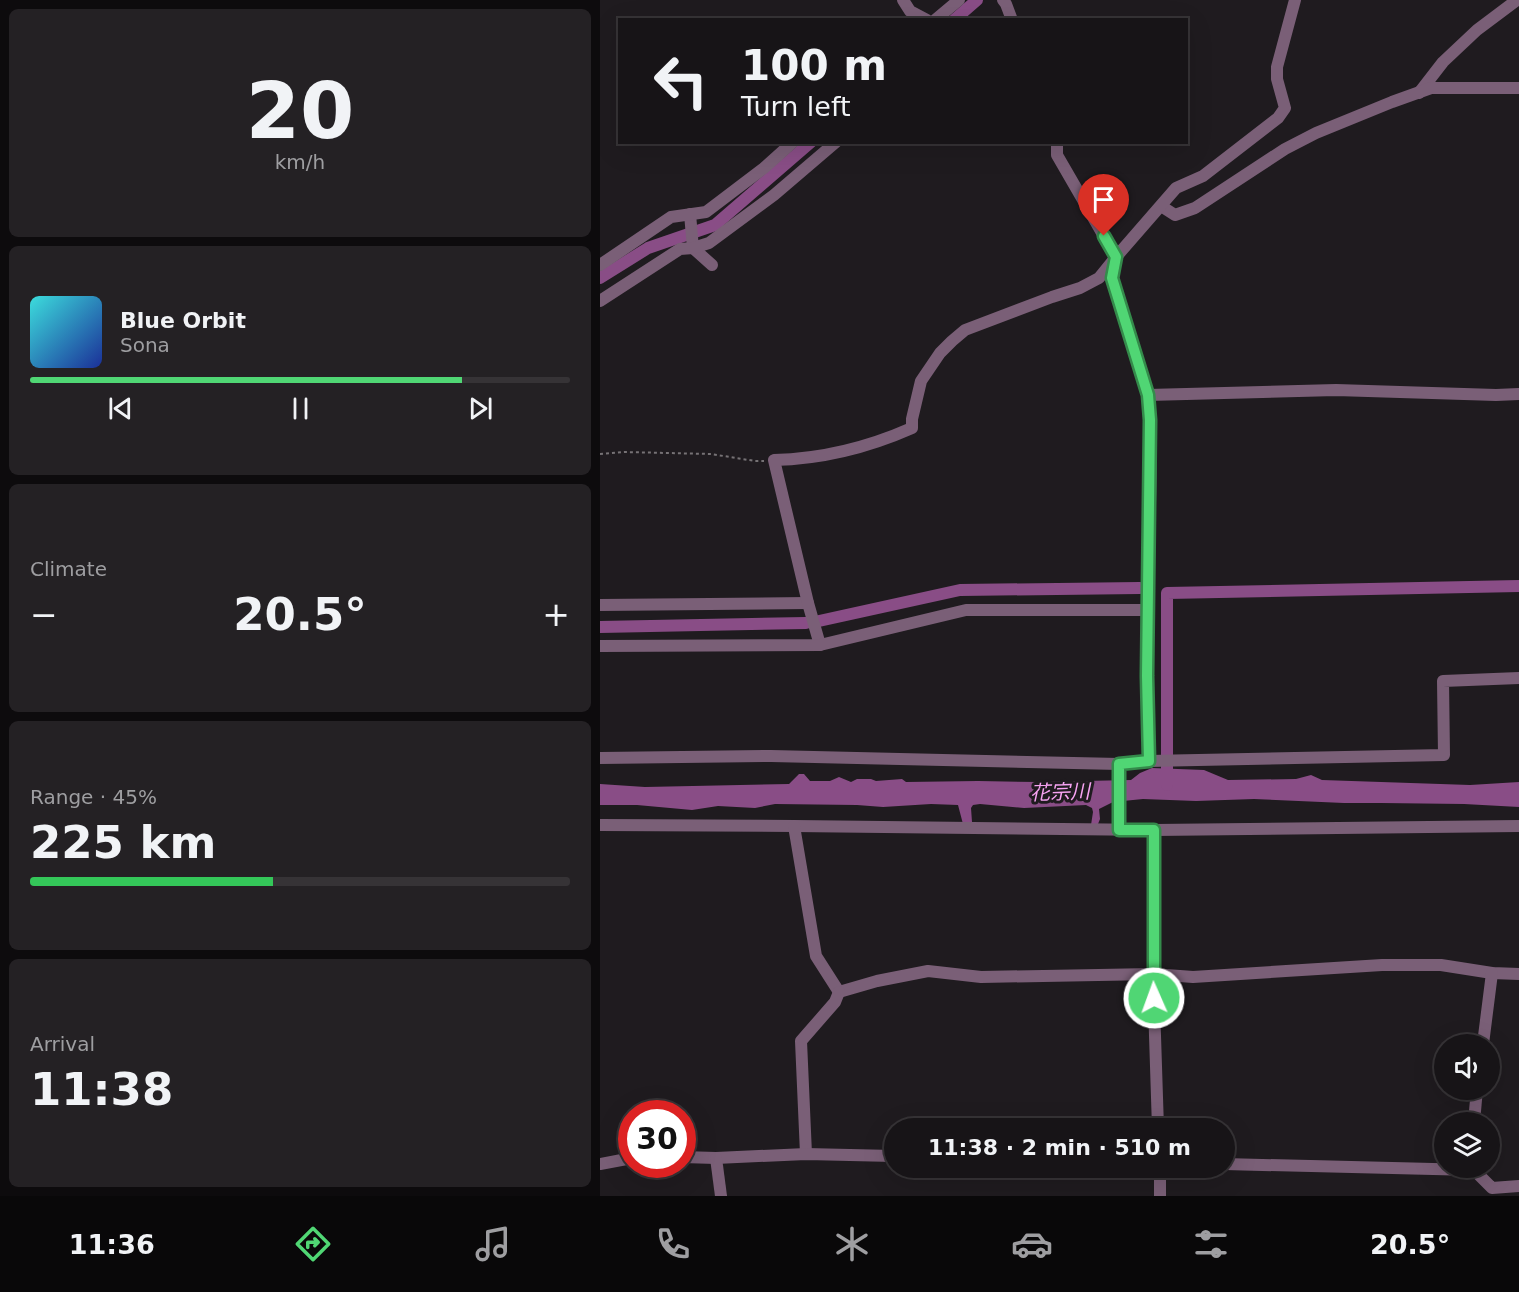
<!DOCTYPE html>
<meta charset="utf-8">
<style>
body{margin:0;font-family:"DejaVu Sans","Noto Sans JP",sans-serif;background:#242124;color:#f1f3f6;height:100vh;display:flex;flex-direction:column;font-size:22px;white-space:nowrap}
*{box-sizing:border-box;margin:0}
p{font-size:20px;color:#9e9ea1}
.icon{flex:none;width:33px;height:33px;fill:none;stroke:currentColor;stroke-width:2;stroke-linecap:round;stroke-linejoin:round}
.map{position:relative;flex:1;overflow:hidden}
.sheet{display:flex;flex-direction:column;gap:9px;padding:9px;background:#0d0b0d;width:600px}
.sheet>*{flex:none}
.banner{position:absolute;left:18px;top:18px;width:570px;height:126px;border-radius:0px;box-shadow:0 6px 24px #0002,0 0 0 2px #363336;background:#171417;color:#f1f3f6;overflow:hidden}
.fabs{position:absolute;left:834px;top:1034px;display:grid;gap:12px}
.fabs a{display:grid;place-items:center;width:66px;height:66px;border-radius:50%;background:#171417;box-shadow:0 6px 24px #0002,0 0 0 2px #363336;font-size:30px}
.speed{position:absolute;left:18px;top:1100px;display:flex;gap:12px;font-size:30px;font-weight:700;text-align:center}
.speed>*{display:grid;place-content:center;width:78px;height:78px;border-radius:50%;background:#171417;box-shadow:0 6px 24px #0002,0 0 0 2px #363336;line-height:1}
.speed .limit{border:9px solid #d22;background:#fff;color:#111}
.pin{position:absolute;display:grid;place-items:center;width:51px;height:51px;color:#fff;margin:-62px -26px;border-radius:50% 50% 50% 0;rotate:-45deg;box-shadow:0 0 6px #0007}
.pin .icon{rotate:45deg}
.me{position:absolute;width:66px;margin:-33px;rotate:358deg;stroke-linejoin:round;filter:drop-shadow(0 0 4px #0008)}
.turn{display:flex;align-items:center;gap:21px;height:126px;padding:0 24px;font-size:27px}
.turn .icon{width:78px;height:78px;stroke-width:2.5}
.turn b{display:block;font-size:42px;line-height:51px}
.big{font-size:45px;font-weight:600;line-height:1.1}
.sheet .widget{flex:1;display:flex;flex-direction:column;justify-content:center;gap:9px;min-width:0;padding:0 21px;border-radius:9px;background:#242124}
.sheet .dial{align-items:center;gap:0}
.dial b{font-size:78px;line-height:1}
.song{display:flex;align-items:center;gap:18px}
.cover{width:72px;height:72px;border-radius:9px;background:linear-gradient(135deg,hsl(180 70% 55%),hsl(230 70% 35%))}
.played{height:6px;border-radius:3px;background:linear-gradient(90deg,#50d674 80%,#363336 80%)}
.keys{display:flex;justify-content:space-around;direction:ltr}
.heat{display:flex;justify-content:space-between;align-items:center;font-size:33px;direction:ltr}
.charge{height:9px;border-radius:4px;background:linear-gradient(90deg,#34c759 45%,#363336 0)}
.trip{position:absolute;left:284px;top:1118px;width:351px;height:60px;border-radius:30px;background:#171417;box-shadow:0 6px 24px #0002,0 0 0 2px #363336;font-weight:600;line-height:60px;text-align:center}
.dock{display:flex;height:96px;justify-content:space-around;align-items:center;background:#090809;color:#9e9ea1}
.dock .icon{width:42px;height:42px}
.dock .current{color:#50d674}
.dock b{font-size:27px;color:#f1f3f6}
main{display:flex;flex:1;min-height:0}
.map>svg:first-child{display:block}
</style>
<main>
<section class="sheet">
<div class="widget dial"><b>20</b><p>km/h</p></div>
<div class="widget">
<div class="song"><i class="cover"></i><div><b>Blue Orbit</b><p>Sona</p></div></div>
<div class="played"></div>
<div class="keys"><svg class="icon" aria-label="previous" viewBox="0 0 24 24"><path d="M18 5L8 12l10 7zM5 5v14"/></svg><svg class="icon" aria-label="pause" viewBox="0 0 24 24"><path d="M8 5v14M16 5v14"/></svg><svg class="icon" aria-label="next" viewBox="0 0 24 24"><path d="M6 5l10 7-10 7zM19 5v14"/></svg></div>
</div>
<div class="widget"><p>Climate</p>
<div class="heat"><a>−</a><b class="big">20.5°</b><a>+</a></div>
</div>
<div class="widget"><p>Range · 45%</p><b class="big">225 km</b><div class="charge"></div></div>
<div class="widget"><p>Arrival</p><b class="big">11:38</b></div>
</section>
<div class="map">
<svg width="919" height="1196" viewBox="0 0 919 1196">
<rect width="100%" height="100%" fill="#1f1b1f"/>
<path fill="#894d86" d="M552 768 604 770 628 780 696 779 711 775 722 780 870 785 919 782V807L864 804 781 803H744L654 799 596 801 543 799 513 802 499 809 500 819 498 824 491 825 493 812 492 808 486 805 424 808 380 804 373 805 371 808 372 822 363 824 358 805 331 804 283 807 257 805 175 804 155 808 118 806 92 810 37 805H0V784L45 787 189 784 199 774H204L210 781H230L239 777 251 782 257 779H271L276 781 302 779 306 782 378 781 438 782 531 780 540 773Z"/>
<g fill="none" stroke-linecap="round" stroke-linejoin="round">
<g stroke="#894d86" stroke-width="12">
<path d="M354 20 377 0"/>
<path d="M0 278 48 248 115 225 211 142"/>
<path d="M219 621 360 590 540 588"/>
<path d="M0 627 206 623"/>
<path d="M567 785V593L919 586"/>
</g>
<path stroke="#767275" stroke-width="2" stroke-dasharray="3 3" stroke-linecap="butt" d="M0 454 24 452 111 454 155 461H164"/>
<g stroke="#7a5f77" stroke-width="12">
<path d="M303 0 310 11 327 20"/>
<path d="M403 0 406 4 412 20"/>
<path d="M335 20 359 0"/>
<path d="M819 93 843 62 877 30 917 0"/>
<path d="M457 142V155L516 257 512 278 548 395 551 447 547 676 549 761"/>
<path d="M561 206 575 215 595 208 685 149 716 133 792 102 831 88H919"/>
<path d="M90 214 93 248 112 265"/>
<path d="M0 265 71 217 106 212 164 168 193 142"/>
<path d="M0 301 80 249 93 248 109 243 174 195 236 142"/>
<path d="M548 395 736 390 896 395 919 394"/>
<path d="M0 605 208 603"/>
<path d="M220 645 208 603 174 460C220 459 269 447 312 428V419L321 381 340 353 352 341 365 330 452 297 480 288 499 278 516 257 576 188 603 176 678 118 685 108 677 79V67L695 0"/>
<path d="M0 646 220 645 366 610H548"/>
<path d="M0 758 171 756 519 764 549 761 844 755 843 681 919 678"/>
<path d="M519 764V830"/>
<path d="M0 825 194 826 554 830 919 826"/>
<path d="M194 826 216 956 239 992"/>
<path d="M554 830 553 974 558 1128"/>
<path d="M239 992 277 981 328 971 381 977 553 974 593 977 782 965H841L892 973 919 974"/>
<path d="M883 1044 892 973"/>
<path d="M874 1122 877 1089"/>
<path d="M206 1154 201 1041 235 1002 239 992"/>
<path d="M82 1157 116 1158 206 1154 294 1156"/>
<path d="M116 1158 121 1196"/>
<path d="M0 1164 32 1158"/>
<path d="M624 1164 874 1170 892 1188 919 1186"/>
<path d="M560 1167V1196"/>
</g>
</g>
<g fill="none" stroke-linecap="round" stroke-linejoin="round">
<g stroke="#348b4b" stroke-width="15">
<path id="route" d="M504 236 516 257 512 278 548 395 550 420 547 676 549 761 519 764V830H554V998"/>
</g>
<use href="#route" stroke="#50d674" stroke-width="10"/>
</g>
<g text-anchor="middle" stroke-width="6" stroke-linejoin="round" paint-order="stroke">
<g font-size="20" font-style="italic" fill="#f7a3f2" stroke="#1f1b1f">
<text transform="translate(460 792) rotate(-2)" y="7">花宗川</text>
</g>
</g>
</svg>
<div class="fabs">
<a><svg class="icon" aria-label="sound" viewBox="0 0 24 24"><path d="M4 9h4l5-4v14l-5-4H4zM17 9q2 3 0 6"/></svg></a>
<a><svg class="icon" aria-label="layers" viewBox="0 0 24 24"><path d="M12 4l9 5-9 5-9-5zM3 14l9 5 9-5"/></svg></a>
</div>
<div class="speed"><div class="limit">30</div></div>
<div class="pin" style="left:504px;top:236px;background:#d93025"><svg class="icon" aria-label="arrive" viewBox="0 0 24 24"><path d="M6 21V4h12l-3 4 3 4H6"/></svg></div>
<svg class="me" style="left:554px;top:998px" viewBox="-20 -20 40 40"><circle r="17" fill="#50d674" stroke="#fff" stroke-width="3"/><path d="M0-11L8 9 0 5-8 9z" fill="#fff"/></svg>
<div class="trip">11:38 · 2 min · 510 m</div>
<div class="banner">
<div class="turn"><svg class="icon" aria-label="left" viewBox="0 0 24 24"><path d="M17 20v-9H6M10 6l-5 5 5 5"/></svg><div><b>100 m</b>Turn left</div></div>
</div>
</div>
</main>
<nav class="dock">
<b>11:36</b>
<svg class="icon current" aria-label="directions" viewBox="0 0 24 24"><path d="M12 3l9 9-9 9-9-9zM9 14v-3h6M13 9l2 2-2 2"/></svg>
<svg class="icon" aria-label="music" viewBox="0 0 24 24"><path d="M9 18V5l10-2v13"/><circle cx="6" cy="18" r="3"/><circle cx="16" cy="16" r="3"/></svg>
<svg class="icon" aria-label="phone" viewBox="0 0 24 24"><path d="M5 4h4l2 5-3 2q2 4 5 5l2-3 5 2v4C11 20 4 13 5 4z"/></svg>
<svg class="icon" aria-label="climate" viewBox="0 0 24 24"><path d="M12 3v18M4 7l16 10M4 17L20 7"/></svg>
<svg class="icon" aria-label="car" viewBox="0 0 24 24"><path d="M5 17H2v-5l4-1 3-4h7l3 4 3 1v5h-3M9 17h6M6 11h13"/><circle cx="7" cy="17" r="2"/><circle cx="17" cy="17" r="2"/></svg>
<svg class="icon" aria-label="filters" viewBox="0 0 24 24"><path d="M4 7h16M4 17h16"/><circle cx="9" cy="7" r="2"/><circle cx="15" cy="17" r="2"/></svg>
<b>20.5°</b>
</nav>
